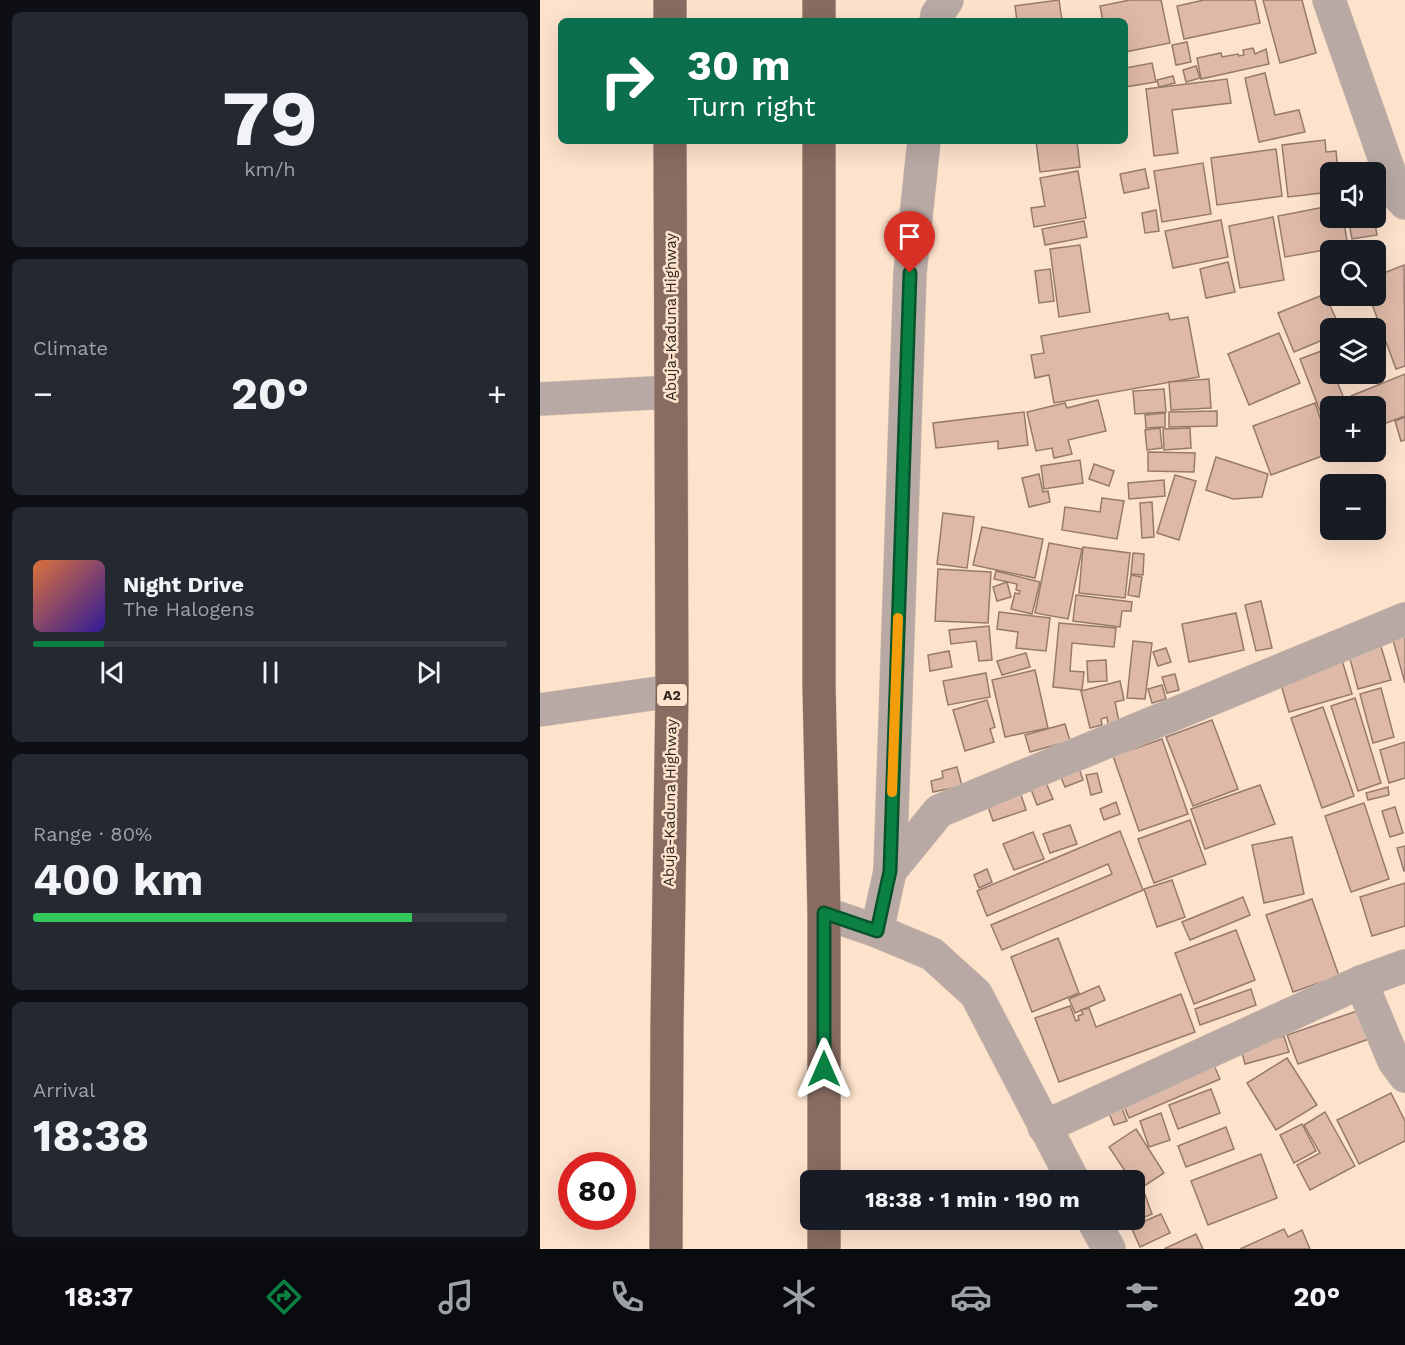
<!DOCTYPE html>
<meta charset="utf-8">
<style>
body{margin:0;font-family:"Work Sans",sans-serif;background:#242831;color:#f1f3f6;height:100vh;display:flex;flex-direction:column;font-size:22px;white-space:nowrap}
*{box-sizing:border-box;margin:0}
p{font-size:20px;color:#9ea1a6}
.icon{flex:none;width:33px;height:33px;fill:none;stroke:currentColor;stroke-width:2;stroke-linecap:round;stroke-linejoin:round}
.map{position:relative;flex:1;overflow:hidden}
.drawer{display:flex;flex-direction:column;gap:12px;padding:12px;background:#0d0f14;width:540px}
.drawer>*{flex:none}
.guide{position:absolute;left:18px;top:18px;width:570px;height:126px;border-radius:9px;box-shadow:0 6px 24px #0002;background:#0b6e4f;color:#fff;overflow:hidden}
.tools{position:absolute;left:780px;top:162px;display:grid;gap:12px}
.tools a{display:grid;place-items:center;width:66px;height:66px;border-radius:9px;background:#171b24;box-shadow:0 6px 24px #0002;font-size:30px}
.speed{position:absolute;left:18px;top:1152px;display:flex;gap:12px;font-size:30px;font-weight:700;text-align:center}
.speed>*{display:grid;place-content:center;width:78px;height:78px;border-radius:50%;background:#171b24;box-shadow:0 6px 24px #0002;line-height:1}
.speed .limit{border:9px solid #d22;background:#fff;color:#111}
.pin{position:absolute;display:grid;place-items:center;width:51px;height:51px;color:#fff;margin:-62px -26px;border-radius:50% 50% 50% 0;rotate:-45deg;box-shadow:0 0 6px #0007}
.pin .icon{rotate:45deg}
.me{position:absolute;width:66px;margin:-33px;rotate:0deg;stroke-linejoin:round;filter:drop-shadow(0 0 4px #0008)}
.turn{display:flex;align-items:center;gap:21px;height:126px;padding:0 30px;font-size:27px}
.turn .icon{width:78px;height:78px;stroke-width:2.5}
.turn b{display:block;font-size:42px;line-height:51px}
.big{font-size:45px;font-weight:700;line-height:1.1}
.drawer .widget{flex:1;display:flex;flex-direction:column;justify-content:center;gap:9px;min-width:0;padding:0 21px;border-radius:9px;background:#242831}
.drawer .dial{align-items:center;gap:0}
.dial b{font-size:78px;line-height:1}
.song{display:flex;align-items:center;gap:18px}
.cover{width:72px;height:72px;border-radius:9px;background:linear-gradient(135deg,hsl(20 70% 55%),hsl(250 70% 35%))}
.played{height:6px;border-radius:3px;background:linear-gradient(90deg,#0b8043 15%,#363941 15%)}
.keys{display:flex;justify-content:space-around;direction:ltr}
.heat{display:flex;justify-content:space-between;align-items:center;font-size:33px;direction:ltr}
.charge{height:9px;border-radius:4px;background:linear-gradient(90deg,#34c759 80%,#363941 0)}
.trip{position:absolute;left:260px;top:1170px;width:345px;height:60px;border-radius:9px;background:#171b24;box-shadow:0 6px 24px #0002;font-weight:700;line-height:60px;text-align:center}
.menu{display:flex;height:96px;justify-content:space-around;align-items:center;background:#090b0e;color:#9ea1a6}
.menu .icon{width:42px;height:42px}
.menu .active{color:#0b8043}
.menu b{font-size:27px;color:#f1f3f6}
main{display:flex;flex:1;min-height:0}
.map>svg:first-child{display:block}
</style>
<main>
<section class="drawer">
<div class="widget dial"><b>79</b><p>km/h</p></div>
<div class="widget"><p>Climate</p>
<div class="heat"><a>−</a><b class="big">20°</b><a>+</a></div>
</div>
<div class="widget">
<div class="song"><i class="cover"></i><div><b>Night Drive</b><p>The Halogens</p></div></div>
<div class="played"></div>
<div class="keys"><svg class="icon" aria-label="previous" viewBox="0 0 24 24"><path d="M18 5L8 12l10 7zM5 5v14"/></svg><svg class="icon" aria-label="pause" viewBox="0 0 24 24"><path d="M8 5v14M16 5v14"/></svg><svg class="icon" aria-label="next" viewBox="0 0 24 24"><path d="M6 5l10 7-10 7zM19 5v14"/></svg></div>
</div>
<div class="widget"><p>Range · 80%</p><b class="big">400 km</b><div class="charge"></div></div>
<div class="widget"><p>Arrival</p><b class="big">18:38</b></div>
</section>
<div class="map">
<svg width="865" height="1249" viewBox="0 0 865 1249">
<rect width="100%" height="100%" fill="#fde2cc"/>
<g fill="#dfb9a7" stroke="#977a6c" stroke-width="1.5">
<path d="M519 0 522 21H477L475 6Z"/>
<path d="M590 0H621L630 43 585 52V21H563L560 6Z"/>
<path d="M664 0H715L720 23 644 39 637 6Z"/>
<path d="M723 0H762L776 53 740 63Z"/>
<path d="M647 42 651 62 636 65 632 45Z"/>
<path d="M713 48 715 54 726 49 729 64 661 79 657 58 681 53 682 57 698 54 699 56 704 55 703 50Z"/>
<path d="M612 63 616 82 585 87V68Z"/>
<path d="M656 66 660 78 646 82 643 70Z"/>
<path d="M725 73 735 115 759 110 765 132 719 142 705 78Z"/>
<path d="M633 76 635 83 619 87 617 80Z"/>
<path d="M687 79 691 103 632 110 638 153 614 156 606 89Z"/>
<path d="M785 140 786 152 796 151 798 172H790V192L748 197 742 145Z"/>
<path d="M496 141H537L540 167 500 172Z"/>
<path d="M736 149 742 196 677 205 671 158Z"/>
<path d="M663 163 671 214 622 222 614 171Z"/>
<path d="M605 169 609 188 584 193 580 174Z"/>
<path d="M538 171 546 218 494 227 491 208 505 206 500 178Z"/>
<path d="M790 206V218H803L808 246 745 257 738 216Z"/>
<path d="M616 210 619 231 605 233 602 213Z"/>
<path d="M733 217 744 280 700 288 689 226Z"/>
<path d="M808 218H834L837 235 812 239Z"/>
<path d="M681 220 688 257 633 268 625 231Z"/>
<path d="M544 221 547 237 505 245 502 229Z"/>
<path d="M540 245 550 312 519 317 510 249Z"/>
<path d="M688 262 695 292 666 298 660 269Z"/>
<path d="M864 265 865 366 856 369 829 296H836V276Z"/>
<path d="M510 269 514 301 499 303 495 271Z"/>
<path d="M785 294 800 328H790V337L754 352 738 313Z"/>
<path d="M628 313 630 320 648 317 659 377 514 403 509 375 495 378 491 355 504 353 501 336Z"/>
<path d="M739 333 760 383 709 405 688 354Z"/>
<path d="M784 350 790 365V374H794L807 406H790V437L760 359Z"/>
<path d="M865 374V416L836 427V406H815L811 396Z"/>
<path d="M669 379 671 408 631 410 629 382Z"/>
<path d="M624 389 626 412 595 414 593 391Z"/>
<path d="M558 400 566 431 528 440 532 454 514 458 512 448 496 451 487 412 525 403 527 408Z"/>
<path d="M775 403 790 446V452H793L731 475 713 426Z"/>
<path d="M677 411V426L629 427V412Z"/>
<path d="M484 412 488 445 458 449V441L396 448 393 423Z"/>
<path d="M625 413V427L606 428 605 415Z"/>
<path d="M865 417V440L861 441 855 421Z"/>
<path d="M620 428 622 448 607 450 605 430Z"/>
<path d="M650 428 651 448 624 450 623 429Z"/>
<path d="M608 452 655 453 654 472 608 471Z"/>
<path d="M676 457 728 474 722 497 693 499 666 490Z"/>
<path d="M540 460 543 483 504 489 501 466Z"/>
<path d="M554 464 574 471 569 486 549 479Z"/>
<path d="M499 474 503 492 508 491 510 502 489 507 482 478Z"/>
<path d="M635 475 656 481 639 540 617 533Z"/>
<path d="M624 480 625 496 589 499 588 483Z"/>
<path d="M562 498 584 501 577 539 522 530 525 507 560 512Z"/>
<path d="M612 502 614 537 602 538 600 503Z"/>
<path d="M403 513 434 517 427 568 397 564Z"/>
<path d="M442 527 503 539 495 578 433 565Z"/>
<path d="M509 543 542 549 528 619 495 613Z"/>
<path d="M543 547 590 553 585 598 539 593Z"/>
<path d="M593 553 604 554 603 575 591 574Z"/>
<path d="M398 569 451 572 448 623 395 621Z"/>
<path d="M456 571 500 582 492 614 471 609 475 593 479 594 480 591 476 590 477 584 454 579Z"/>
<path d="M591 575 602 577 599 597 588 595Z"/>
<path d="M467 582 471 597 457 601 453 587Z"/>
<path d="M536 595 592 602 591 611H582L580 627 533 621Z"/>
<path d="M721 601 732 648 716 651 705 605Z"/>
<path d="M459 612 510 618 506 651 476 648 478 632 457 629Z"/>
<path d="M696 613 704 650 649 662 642 624Z"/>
<path d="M519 623 576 628 574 647 532 643 530 671 544 672 542 690 513 687Z"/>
<path d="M449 626 452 660 439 661 436 641 411 644 409 630Z"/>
<path d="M865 629V683L851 633Z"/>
<path d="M593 641 612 643 605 699 587 698Z"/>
<path d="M840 643 851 680 818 689 808 651Z"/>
<path d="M626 648 631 662 618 666 613 652Z"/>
<path d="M409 651 412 667 390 671 388 655Z"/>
<path d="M486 653 490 667 462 675 457 661Z"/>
<path d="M566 660 567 681 548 682 547 661Z"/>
<path d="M802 660 812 694 749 712 739 678Z"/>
<path d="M495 670 508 728 465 737 452 680Z"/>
<path d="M446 673 450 697 408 705 403 681Z"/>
<path d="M635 674 639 690 627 693 622 677Z"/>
<path d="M580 681 584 700 575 702 579 722 568 724 567 717 561 719 562 725 550 728 541 691Z"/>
<path d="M622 685 626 699 612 703 608 689Z"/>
<path d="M841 688 854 737 833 743 820 694Z"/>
<path d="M815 698 841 783 818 791 791 706Z"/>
<path d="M447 700 455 727 450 729 454 742 425 751 413 710Z"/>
<path d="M783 707 814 796 782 808 751 718Z"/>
<path d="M672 720 698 789 653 806 626 737Z"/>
<path d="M525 724 530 741 490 752 485 735Z"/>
<path d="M622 739 648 814 599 831 573 756Z"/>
<path d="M865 742V778L849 783 840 750Z"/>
<path d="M417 767 422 786 393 792 391 781 403 778 402 771Z"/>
<path d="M539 768 543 780 525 787 520 775Z"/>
<path d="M557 773 562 792 551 795 546 775Z"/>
<path d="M504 778 513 799 497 805 489 784Z"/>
<path d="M720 785 735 824 665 849 651 809Z"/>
<path d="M848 787 849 795 828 800 826 793Z"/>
<path d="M479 789 486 810 453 821 446 801Z"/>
<path d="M576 802 580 814 564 820 560 809Z"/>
<path d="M824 803 849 879 811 892 785 816Z"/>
<path d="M855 807 863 833 850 837 842 811Z"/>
<path d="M650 820 666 864 614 883 598 839Z"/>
<path d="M530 825 537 844 510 853 503 834Z"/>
<path d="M580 831 603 890 462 950 451 925 572 874 568 864 447 916 437 891Z"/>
<path d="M493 832 504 859 474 870 463 844Z"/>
<path d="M752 837 764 894 724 903 712 845Z"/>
<path d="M865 846V870L864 871 857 848Z"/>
<path d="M447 869 452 882 439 888 434 875Z"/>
<path d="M632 880 645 917 617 927 604 889Z"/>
<path d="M865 883V926L832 936 820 897Z"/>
<path d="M703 897 710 915 650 940 642 922Z"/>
<path d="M772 899 799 976 753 992 726 915Z"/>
<path d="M696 930 715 980 654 1004 635 953Z"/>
<path d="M518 938 539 993 492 1012 471 957Z"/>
<path d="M559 986 565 1000 535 1013 529 999Z"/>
<path d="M711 989 716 1005 660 1025 655 1009Z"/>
<path d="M641 994 655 1032 519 1082 495 1018 530 1006 536 1021 539 1020 538 1016 543 1014 541 1010 549 1008 556 1027Z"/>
<path d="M820 1010 829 1039 758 1064 747 1035Z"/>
<path d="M744 1036 749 1052 705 1064 701 1049Z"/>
<path d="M747 1058 777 1105 736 1130 707 1083Z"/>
<path d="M673 1063 680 1079 589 1118 582 1102Z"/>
<path d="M671 1089 680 1113 638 1129 629 1105Z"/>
<path d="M851 1093 865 1121V1141L819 1164 797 1120Z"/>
<path d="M581 1106 587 1121 574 1125 568 1111Z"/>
<path d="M785 1112 815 1166 770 1190 757 1165 780 1153 764 1125Z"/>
<path d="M621 1113 630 1140 609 1147 600 1121Z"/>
<path d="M762 1124 776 1151 754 1163 740 1135Z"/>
<path d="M686 1127 694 1149 646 1167 638 1146Z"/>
<path d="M596 1129 624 1173 598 1190 594 1180H591L569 1147Z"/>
<path d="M721 1154 737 1198 668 1225 651 1181Z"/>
<path d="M604 1192 612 1214 595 1221 594 1195Z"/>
<path d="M621 1214 630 1233 600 1247 591 1227Z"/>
<path d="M744 1229 748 1237 762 1230 770 1249H700Z"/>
<path d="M656 1234 663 1249H624Z"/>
</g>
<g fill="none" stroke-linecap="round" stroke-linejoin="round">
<g stroke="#d8c0ad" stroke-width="34">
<g id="minor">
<path d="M789 0 857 194 865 203"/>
<path d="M396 21 397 15 407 0"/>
<path d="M0 399 131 392"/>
<path d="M0 710 132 691"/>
<path d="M350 871 399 811 865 619"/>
<path d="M337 931 350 871 370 273 384 141"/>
<path d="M821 982 854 1061 865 1076"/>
<path d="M504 1127 821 982 865 966"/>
</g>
</g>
<g stroke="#d8c0ad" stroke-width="34">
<g id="tertiary">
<path d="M284 913 337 931 392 954 436 994 533 1180"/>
<path d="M553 1220 569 1249"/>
</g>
</g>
<g stroke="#d8c0ad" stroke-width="34">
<g id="trunk">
<path d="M130 0V21"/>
<path d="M279 21V0"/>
<path d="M279 141V686L284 913V1180"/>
<path d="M126 1249 127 1024 132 691 130 141"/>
<path d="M284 1249V1220"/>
</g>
</g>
<use href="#minor" stroke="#b8a9a4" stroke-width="33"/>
<use href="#tertiary" stroke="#b8a9a4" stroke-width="33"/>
<use href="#trunk" stroke="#886c61" stroke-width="33"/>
</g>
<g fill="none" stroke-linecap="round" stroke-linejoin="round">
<g stroke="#07532c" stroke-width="15">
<path id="route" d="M284 1069V913L337 931 350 871 370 273"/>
</g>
<use href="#route" stroke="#0b8043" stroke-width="10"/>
<path stroke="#f59e0b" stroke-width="10" d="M352 792 358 618"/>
</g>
<g text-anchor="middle" stroke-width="5" stroke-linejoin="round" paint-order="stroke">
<rect fill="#fde2cc" stroke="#6e5e52" stroke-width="1.5" x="117" y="684" width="30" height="22" rx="4.5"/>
<g font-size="14" font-weight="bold" fill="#30261e">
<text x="132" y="700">A2</text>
</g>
<g font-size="15" fill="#30261e" stroke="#fde2cc">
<text transform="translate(131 317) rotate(-90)" y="5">Abuja-Kaduna Highway</text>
<text transform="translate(130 803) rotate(-89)" y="5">Abuja-Kaduna Highway</text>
</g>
</g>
</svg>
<div class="tools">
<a><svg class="icon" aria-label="sound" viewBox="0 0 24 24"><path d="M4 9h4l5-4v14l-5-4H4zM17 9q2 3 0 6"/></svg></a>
<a><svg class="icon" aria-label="search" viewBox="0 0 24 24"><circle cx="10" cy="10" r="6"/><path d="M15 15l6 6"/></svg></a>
<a><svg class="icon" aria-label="layers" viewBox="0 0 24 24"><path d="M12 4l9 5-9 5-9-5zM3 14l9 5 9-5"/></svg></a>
<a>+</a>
<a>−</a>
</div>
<div class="speed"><div class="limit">80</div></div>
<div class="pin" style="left:370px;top:273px;background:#d93025"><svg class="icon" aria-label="arrive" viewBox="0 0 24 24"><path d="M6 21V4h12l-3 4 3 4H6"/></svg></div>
<svg class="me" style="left:284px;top:1069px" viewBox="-20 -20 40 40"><path d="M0-17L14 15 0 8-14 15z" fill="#0b8043" stroke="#fff" stroke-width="4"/></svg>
<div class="trip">18:38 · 1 min · 190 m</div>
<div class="guide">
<div class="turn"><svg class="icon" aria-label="right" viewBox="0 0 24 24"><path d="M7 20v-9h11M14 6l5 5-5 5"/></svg><div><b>30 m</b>Turn right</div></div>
</div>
</div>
</main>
<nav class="menu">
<b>18:37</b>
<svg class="icon active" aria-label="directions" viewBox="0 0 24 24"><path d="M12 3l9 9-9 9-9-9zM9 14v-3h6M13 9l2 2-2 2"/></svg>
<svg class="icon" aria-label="music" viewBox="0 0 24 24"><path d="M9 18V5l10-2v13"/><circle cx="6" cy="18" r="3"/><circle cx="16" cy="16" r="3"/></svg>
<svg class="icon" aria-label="phone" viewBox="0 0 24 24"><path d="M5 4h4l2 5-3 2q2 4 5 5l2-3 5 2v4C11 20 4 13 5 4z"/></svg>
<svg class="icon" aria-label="climate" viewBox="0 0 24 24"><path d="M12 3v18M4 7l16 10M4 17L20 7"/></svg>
<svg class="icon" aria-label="car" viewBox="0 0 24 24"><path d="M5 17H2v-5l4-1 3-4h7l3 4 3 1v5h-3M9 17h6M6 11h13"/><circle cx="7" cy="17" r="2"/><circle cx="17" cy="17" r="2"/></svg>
<svg class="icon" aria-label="filters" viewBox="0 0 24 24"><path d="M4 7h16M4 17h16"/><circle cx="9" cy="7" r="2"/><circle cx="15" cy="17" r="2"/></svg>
<b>20°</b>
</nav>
